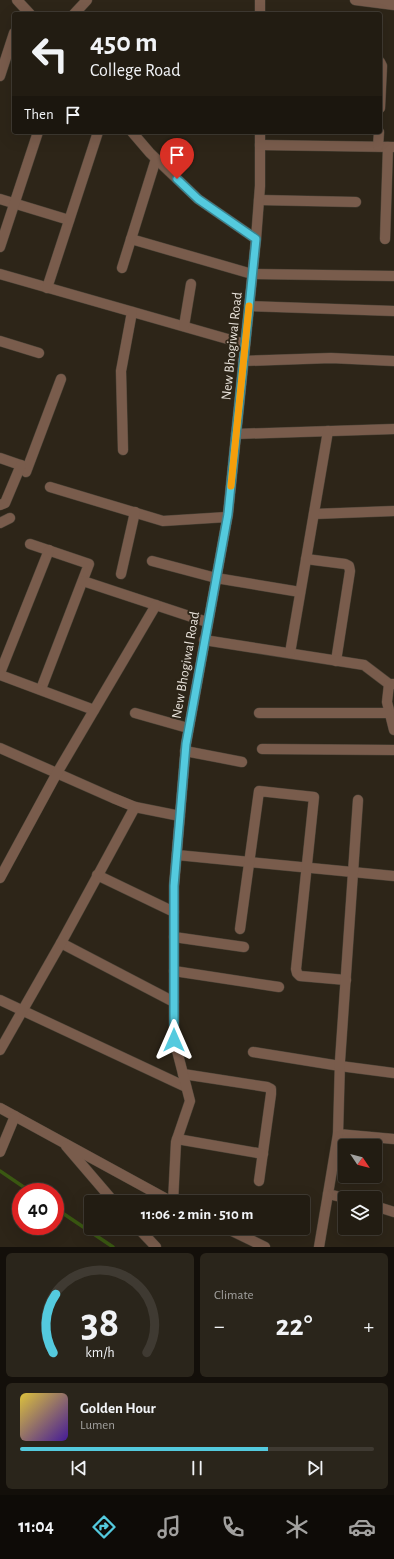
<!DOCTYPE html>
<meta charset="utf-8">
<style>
body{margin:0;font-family:"Alegreya Sans",sans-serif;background:#2a251b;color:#f1f3f6;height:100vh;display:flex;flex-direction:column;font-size:15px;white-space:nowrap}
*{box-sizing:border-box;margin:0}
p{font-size:13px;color:#a2a19f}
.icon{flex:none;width:22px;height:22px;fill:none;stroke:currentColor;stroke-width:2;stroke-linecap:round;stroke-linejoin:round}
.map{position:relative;height:1247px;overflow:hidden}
.side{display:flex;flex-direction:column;gap:6px;padding:6px;background:#130f0a;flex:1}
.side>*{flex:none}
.hud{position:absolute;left:12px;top:12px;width:370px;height:122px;border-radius:4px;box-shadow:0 4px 16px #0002,0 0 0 1px #3f3a32;background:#221c12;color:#f1f3f6;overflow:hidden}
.needle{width:26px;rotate:125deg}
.controls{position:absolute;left:338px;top:1139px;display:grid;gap:8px}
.controls a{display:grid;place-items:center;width:44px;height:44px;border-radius:4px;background:#221c12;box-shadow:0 4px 16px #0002,0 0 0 1px #3f3a32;font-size:20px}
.speed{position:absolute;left:12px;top:1183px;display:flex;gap:8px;font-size:20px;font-weight:700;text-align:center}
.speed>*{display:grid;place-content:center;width:52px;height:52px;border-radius:50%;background:#221c12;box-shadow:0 4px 16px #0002,0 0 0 1px #3f3a32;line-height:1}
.speed .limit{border:6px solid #d22;background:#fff;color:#111}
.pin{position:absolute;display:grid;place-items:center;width:34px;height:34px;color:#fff;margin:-41px -17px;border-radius:50% 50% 50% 0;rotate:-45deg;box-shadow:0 0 4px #0007}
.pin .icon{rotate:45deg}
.me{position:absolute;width:44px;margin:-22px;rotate:0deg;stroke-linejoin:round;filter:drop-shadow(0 0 3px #0008)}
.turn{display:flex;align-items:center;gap:14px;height:84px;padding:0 12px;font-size:18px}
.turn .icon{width:52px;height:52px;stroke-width:2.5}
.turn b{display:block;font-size:28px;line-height:34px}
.then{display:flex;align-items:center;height:38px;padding:0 12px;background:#0003;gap:8px;font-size:15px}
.big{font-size:30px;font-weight:600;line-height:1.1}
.side .widget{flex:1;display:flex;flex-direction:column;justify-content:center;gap:6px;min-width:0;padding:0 14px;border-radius:6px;background:#2a251b}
.side .dial{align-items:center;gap:0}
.dial svg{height:104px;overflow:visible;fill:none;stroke:#3f3a32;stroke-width:7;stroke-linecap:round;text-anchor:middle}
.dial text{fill:#f1f3f6;stroke:none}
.song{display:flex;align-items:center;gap:12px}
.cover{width:48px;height:48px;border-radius:6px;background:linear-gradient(135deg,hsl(50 70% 55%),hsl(260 70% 35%))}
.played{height:4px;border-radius:2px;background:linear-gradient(90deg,#54cade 70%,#3f3a32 70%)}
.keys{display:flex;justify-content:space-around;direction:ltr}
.heat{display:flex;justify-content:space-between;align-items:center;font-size:22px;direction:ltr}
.side .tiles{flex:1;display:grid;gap:6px;grid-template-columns:1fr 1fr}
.widget:last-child{grid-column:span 2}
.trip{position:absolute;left:84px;top:1195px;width:226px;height:40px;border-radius:4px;background:#221c12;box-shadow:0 4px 16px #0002,0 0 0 1px #3f3a32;font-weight:600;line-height:40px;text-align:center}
.menu{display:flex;height:64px;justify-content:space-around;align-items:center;background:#0e0b07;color:#a2a19f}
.menu .icon{width:28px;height:28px}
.menu .on{color:#54cade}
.menu b{font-size:18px;color:#f1f3f6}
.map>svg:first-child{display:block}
</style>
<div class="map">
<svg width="394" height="1247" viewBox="0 0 394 1247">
<rect width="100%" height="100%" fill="#2d2518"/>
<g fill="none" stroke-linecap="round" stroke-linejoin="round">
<g stroke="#3a5812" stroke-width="3.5">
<path d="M0 1171 31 1192"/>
<path d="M55 1208 113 1247"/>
</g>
<g stroke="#4b4337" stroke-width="11">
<g id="minor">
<path d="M17 0 30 14"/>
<path d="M260 0V14"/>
<path d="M355 0 394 5"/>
<path d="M74 14 87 0"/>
<path d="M380 62 382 66 380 108"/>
<path d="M0 76 14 33"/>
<path d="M132 132 150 153 198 199 256 239"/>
<path d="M260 145 394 147"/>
<path d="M378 146 379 132"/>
<path d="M0 199 69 220"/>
<path d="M259 200 356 202"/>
<path d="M131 239 252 274 394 276"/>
<path d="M385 239 388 147"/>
<path d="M0 247 38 132"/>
<path d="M122 268 156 159"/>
<path d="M0 274 245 344"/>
<path d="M47 288 98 132"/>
<path d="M249 306 394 311"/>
<path d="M184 326 191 284"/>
<path d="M0 341 39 353"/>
<path d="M243 361 331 358 394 361"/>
<path d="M236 434 394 429"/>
<path d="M123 450 121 371 132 312"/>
<path d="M0 458 26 467"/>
<path d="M26 472 61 379"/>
<path d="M50 487 163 521 227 517"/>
<path d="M0 505 5 503 21 465"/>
<path d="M314 514 394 511"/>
<path d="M0 523 10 518"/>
<path d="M30 544 89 564 41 689"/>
<path d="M306 559 345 564 349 566 350 571 336 661"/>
<path d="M152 561 216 578 300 592"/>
<path d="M121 574 135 512"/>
<path d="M83 581 207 622"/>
<path d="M204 640 364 665 389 684H394"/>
<path d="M290 653 328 431"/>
<path d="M0 673 49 550"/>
<path d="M0 675 94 710"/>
<path d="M389 684 387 702 394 730"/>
<path d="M135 713 188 728"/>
<path d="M259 713H389"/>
<path d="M0 748 113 798 135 807 180 816"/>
<path d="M262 749 394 750"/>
<path d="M185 751 242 762"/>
<path d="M177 855 394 876"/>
<path d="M97 875 174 912"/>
<path d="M0 878 57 773 156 605"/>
<path d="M240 929 259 791 314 797 296 969 297 973 300 976 346 980"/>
<path d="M174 937 244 947"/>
<path d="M61 943 174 1002"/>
<path d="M174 971 279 987"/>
<path d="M0 1000 186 1087"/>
<path d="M0 1050 61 943 135 807"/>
<path d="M253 1052 340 1066 394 1073"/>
<path d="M183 1074 267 1087 271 1089V1094L259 1181"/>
<path d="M0 1108 172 1202"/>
<path d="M338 1134 394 1139"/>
<path d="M177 1139 263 1154"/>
<path d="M66 1146 114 1202"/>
<path d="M0 1152 15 1116"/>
<path d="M345 1198 328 1194 338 1134 340 1061 358 800"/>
<path d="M173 1202 176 1142 190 1101 174 1039V886L186 744 228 514 256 239 260 186V132"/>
<path d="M375 1206 394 1212"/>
<path d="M138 1228 156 1247"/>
<path d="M226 1228 265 1247"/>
<path d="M319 1247 328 1194"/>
</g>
</g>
<use href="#minor" stroke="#795c4c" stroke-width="10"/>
</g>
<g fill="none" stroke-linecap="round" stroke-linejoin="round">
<g stroke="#378390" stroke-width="10">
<path id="route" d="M174 1040V886L186 744 228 514 256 239 198 199 177 179"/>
</g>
<use href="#route" stroke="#54cade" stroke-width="7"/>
<path stroke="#f59e0b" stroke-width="7" d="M231 486 249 306"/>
</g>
<g text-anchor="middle" stroke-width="4" stroke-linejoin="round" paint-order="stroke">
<g font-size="14" fill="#e8e2da" stroke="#2d2518">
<text transform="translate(231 346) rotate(-84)" y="5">New Bhogiwal Road</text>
<text transform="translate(185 665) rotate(-80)" y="5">New Bhogiwal Road</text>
</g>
</g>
</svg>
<div class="controls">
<a><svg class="needle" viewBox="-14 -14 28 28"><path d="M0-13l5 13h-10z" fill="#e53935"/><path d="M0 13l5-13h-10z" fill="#a2a19f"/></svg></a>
<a><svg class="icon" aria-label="layers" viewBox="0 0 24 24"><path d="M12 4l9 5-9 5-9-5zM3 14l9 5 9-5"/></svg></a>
</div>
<div class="speed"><div class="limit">40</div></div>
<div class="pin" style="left:177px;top:179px;background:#d93025"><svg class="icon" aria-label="arrive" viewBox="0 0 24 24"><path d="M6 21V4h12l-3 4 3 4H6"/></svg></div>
<svg class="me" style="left:174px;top:1040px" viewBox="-20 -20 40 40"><path d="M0-17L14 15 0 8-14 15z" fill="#54cade" stroke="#fff" stroke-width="4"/></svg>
<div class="trip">11:06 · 2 min · 510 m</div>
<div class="hud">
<div class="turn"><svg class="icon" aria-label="left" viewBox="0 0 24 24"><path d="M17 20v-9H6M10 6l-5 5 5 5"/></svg><div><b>450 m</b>College Road</div></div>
<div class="then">Then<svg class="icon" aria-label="arrive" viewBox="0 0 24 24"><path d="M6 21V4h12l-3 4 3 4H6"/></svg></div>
</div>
</div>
<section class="side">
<div class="tiles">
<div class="widget dial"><svg viewBox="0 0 100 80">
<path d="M14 69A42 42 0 1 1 86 69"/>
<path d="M14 69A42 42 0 0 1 16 24" stroke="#54cade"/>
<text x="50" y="56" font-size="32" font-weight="700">38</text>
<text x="50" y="72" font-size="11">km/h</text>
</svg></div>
<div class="widget"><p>Climate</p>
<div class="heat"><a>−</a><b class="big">22°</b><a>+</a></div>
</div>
<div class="widget">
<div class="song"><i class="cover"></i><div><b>Golden Hour</b><p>Lumen</p></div></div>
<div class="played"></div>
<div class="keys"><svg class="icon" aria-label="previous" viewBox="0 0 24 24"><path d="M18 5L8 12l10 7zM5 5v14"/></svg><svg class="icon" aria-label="pause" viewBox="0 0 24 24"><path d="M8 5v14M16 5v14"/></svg><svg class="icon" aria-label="next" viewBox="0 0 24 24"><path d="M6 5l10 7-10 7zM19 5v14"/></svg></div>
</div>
</div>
</section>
<nav class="menu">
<b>11:04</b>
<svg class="icon on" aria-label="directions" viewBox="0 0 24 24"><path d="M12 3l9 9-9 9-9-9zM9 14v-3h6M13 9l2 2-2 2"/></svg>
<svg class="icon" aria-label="music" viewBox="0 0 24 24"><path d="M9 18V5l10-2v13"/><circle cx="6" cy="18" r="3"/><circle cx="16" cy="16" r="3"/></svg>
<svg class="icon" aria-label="phone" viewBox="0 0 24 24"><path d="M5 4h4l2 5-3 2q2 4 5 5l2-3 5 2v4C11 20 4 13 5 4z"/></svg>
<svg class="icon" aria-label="climate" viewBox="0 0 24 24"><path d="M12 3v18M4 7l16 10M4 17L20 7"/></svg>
<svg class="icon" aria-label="car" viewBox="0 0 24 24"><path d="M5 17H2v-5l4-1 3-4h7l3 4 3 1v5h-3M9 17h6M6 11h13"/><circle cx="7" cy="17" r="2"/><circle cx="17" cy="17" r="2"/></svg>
</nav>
